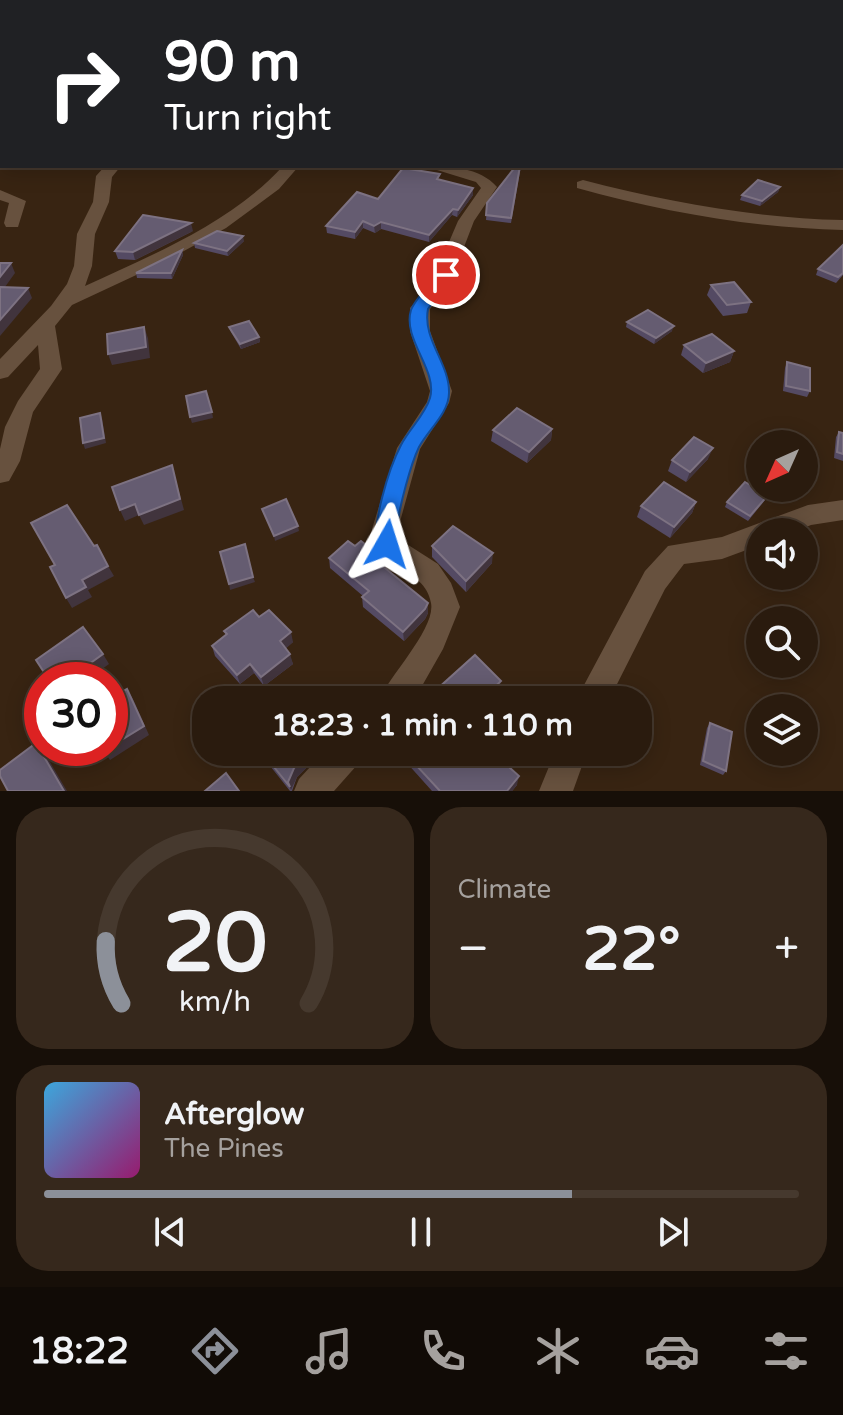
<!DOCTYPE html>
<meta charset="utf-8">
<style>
body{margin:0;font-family:"Varela Round",sans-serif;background:#36281c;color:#f1f3f6;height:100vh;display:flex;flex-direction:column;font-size:30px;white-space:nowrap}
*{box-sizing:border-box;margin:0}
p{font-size:26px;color:#a5a19e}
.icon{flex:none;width:44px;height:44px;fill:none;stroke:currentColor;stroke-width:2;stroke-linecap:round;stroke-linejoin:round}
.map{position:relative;height:791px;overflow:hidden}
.side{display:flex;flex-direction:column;gap:16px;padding:16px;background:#170f08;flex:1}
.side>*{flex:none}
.guide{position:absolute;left:0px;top:0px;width:844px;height:168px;box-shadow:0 4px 20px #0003,0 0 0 2px #46392e;background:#202124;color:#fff;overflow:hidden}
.needle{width:52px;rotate:225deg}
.controls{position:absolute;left:746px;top:430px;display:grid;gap:16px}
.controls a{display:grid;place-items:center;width:72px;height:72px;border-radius:50%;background:#2a1b0e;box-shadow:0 4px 20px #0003,0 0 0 2px #46392e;font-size:40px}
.speed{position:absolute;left:24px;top:662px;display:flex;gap:16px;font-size:40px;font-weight:700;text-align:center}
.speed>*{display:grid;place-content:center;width:104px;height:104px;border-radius:50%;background:#2a1b0e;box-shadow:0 4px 20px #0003,0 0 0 2px #46392e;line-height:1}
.speed .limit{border:12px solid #d22;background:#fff;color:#111}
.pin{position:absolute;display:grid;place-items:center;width:68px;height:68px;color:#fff;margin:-34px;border:4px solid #fff;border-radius:50%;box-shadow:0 2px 8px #0007}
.me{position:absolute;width:88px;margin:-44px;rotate:6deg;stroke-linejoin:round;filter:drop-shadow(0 0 6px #0008)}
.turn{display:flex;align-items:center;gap:28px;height:168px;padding:0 32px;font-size:36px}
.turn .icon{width:104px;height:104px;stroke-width:2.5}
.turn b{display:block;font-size:56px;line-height:68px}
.big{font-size:60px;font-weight:700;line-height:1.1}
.side .card{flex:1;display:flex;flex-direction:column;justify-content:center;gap:12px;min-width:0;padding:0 28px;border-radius:32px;background:#36281c}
.side .dial{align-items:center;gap:0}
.dial svg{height:208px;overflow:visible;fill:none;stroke:#46392e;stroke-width:7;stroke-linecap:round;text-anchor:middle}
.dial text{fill:#f1f3f6;stroke:none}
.song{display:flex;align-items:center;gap:24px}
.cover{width:96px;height:96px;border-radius:12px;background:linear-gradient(135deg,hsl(200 70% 55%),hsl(320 70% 35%))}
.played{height:8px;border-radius:4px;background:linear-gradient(90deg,#8c9099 70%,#46392e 70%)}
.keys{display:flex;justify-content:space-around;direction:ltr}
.heat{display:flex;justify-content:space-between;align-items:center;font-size:44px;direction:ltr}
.side .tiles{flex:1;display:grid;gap:16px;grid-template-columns:1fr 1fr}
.card:last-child{grid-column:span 2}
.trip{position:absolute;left:192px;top:686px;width:460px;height:80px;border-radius:32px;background:#2a1b0e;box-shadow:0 4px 20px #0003,0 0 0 2px #46392e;font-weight:700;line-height:80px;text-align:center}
.menu{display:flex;height:128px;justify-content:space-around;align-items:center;background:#110b06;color:#a5a19e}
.menu .icon{width:56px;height:56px}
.menu .selected{color:#8c9099}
.menu b{font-size:36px;color:#f1f3f6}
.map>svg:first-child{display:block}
</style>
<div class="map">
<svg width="843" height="791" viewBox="0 0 843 791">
<rect width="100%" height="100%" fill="#382412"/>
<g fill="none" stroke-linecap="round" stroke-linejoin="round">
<g fill="#67513e" fill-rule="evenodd">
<rect x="0" y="69" width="2" height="8"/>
<rect x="842" y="126" width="1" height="8"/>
<path d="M105 166H121L112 177 109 202 95 234 92 266 85 286C154 254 231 223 283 166H299L279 189 226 228 162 263 72 305 55 326 62 369 33 412 20 461 9 481 0 483V449L5 427 18 401 40 369 38 345 8 377 0 379V359L51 306 67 284 74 266 77 234 93 202 96 176Z"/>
<path d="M424 166C449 166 480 167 497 187L474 221 449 286 430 309V331L452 391 449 403 420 449 398 529V537L402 541 438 564 451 583 460 607 443 649 414 700H379C390 675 436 628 431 603 425 566 371 568 372 529L397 448 427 402 430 391 410 331V308L431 284 458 221 481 188 476 182Z"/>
<path d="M583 180C668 202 755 218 843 220V230C753 228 664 212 577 188V182Z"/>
<path d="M0 190 26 201 18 227H6L4 223 9 203 0 200Z"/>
<path d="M843 500V520L811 525 794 532H760V545L722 559 684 564 665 589 609 700H576L645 571 668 546 722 537 808 505Z"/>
<path d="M324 752H362L358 764 334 791H294L299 779Z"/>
<path d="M555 752H587L573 791H539Z"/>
</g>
</g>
<g fill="#544a63">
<path d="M521 166 511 223 486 220 487 203Z"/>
<path d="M440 180 473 188V195L457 217 452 215 429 242 381 229 375 233 363 228 355 239 327 233 326 226 378 199Z"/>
<path d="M780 187 778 192 760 206 740 200 742 195Z"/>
<path d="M193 231 135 260 118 259 115 251Z"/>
<path d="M244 241 228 256 195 248 194 243Z"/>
<path d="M843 245V275L836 283 816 275 818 269Z"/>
<path d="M182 250 183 255 172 279 137 278 136 273Z"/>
<path d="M711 285 751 302 747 313 723 316 707 295Z"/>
<path d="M627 322 672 331 654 344 626 327Z"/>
<path d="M229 327 259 337 260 342 241 349 231 332Z"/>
<path d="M684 345 734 351 730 362 703 373 681 355Z"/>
<path d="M787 362 810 391 807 397 783 391 785 368Z"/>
<path d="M552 429 551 440 527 463 491 441 493 430Z"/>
<path d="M839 432 843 433V461L834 458 836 437Z"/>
<path d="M708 459 686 482 668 471 672 460Z"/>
<path d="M768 495 765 500 748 521 725 507 727 502Z"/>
<path d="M696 502 692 513 670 538 637 517 641 506Z"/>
<path d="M355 546 379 563 428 613 425 619 404 641 363 607 362 597 363 596 330 568 329 558Z"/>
<path d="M432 546 492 563 466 592 432 557Z"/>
<path d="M259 617 293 642 286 648 293 664 264 686 254 673 240 684 215 656 212 646 226 635 224 631Z"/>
<path d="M710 723 726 771 723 775 700 765 707 728Z"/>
<path d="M259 752H322L297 777 292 791H290Z"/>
<path d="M397 752H478L491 764 517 785 512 791H432Z"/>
</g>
<g fill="#41343d">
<path d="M780 187 778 192 760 206 762 201Z"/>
<path d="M473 188V195L457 217 458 210Z"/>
<path d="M453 209 452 215 429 242V235Z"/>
<path d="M363 221V228L355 239V232Z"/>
<path d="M381 222V229L375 233 374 226Z"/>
<path d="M191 223 193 231 135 260 133 252Z"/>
<path d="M243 236 244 241 228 256 227 251Z"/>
<path d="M182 250 183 255 172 279 171 273Z"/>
<path d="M11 263 15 273 0 294V277Z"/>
<path d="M28 288 32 298 0 336V320Z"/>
<path d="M674 326 672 331 654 344 656 338Z"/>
<path d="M144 327 148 338 150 358 112 365 108 354Z"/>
<path d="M259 337 260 342 241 349 240 344Z"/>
<path d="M734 351 730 362 703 373 706 363Z"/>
<path d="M212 412 213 418 192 423 190 417Z"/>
<path d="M100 413 102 418 106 443 85 449 83 443Z"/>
<path d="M552 429 551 440 527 463 529 452Z"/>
<path d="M713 448 708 459 686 482 690 472Z"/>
<path d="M172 465 184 510 144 525 139 515 125 521 120 510Z"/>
<path d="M696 502 692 513 670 538 674 527Z"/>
<path d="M298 526 299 531 275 541 274 536Z"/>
<path d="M493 553 492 563 466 592V581Z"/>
<path d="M108 566 114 576 88 590 92 597 72 608 66 598 82 580Z"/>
<path d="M253 577 255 582 230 590 229 584Z"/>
<path d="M428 603V613L425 619 404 641 403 632Z"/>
<path d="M291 632 293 642 283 651 280 641Z"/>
<path d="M103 654 109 664 87 680H67Z"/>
<path d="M290 654 293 664 264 686 261 677Z"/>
<path d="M250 664 254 673 240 684 237 675Z"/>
<path d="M501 681 499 690 489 700H481Z"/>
<path d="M127 689 133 699 149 735 110 760 104 751 110 748Z"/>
<path d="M36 743 44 752 67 791H64Z"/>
<path d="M311 752H322L297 777 291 790 288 782 294 768Z"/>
<path d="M519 776 517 785 512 791H507Z"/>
</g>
<g fill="#655c71" stroke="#7d7282" stroke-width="2">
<path d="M26 0H72L76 2H27Z"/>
<path d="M145 0H179L176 2H141Z"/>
<path d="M490 0H513L520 2H485Z"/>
<path d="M2 29V58L0 59V30Z"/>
<path d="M516 166H520L511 218 486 215 487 203Z"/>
<path d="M403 168 440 174 437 179 473 188 458 210 453 209 429 235 381 222 374 226 363 221 355 232 326 226 357 192 378 199Z"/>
<path d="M758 180 780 187 762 201 742 195Z"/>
<path d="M143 215 191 223 133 252 115 251Z"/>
<path d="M217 231 243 236 227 251 194 243Z"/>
<path d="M843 245V273L838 277 818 269Z"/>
<path d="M182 250 171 273H136Z"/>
<path d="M0 263H11L0 277Z"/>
<path d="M734 282 751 302 727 305 711 285Z"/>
<path d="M0 287 28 288 0 320Z"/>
<path d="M648 310 674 326 656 338 627 322Z"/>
<path d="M249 321 259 337 240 344 229 327Z"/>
<path d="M144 327 146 347 108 354 107 334Z"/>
<path d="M712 334 734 351 706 363 684 345Z"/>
<path d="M787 362 810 368V391L786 386Z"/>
<path d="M206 391 212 412 190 417 186 396Z"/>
<path d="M517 408 552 429 529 452 493 430Z"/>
<path d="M100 413 104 438 83 443 80 418Z"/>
<path d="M839 432 843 433V454L837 452Z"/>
<path d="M694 437 713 448 690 472 672 460Z"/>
<path d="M172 465 180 499 139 515 135 504 120 510 112 487Z"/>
<path d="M664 482 696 502 674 527 641 506Z"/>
<path d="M745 482 768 495 750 516 727 502Z"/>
<path d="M286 499 298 526 274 536 262 509Z"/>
<path d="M67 505 94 546 97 545 108 566 82 580 86 587 66 598 50 567 55 565 31 523Z"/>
<path d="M453 526 493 553 466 581 432 546Z"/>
<path d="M348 541 355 546 361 541 379 555 374 559 428 603 425 609 403 632 362 597 369 591 329 558Z"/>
<path d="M245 544 253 577 229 584 220 552Z"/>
<path d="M253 610 259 617 269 610 291 632 280 641 290 654 261 677 250 664 237 675 212 646 227 634 224 631Z"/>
<path d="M83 627 103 654 67 680H49L36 660Z"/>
<path d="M475 655 501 681 481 700H401L409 694 418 690 426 699Z"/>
<path d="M127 689 144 726 110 747V699Z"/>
<path d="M281 692 288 700H272Z"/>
<path d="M710 723 732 732 726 771 703 761Z"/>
<path d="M36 743 64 791H8L0 776V770Z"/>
<path d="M262 752H311L294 768 288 782 290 787Z"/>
<path d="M404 752H478L491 764 498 757 519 776 507 791H440Z"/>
<path d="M226 773 239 791H205Z"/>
</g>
<path fill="#1a73e8" stroke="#114b97" stroke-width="2" d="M446 270 454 275 428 309C422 339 450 364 449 393 449 413 428 430 419 447 410 466 400 505 397 526 395 535 399 541 395 550L387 553 379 550C369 529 390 466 401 445 409 429 425 415 430 398 438 370 402 339 411 310 416 297 432 283 441 271Z"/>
</svg>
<div class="controls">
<a><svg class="needle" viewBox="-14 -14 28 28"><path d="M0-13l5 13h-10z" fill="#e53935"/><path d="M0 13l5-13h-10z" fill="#a5a19e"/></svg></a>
<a><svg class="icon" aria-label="sound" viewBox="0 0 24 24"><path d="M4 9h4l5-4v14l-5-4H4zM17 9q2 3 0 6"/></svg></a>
<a><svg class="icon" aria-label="search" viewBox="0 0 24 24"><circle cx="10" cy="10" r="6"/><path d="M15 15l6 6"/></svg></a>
<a><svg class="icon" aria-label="layers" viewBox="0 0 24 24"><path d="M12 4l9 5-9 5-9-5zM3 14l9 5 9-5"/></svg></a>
</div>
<div class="speed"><div class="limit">30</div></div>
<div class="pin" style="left:446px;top:275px;background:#d93025"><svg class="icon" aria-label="arrive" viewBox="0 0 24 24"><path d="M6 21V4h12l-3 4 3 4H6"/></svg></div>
<svg class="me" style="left:387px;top:544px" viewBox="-20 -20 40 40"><path d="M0-17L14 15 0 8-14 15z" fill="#1a73e8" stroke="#fff" stroke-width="4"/></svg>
<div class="trip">18:23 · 1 min · 110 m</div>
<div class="guide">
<div class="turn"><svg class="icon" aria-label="right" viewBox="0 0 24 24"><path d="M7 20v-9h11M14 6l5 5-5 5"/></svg><div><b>90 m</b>Turn right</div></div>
</div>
</div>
<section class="side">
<div class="tiles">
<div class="card dial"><svg viewBox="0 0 100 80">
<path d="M14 69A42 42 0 1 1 86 69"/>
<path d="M14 69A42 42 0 0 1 8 45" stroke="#8c9099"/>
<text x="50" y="56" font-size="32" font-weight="700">20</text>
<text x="50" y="72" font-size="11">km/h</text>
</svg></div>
<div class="card"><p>Climate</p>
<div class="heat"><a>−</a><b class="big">22°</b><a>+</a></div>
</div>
<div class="card">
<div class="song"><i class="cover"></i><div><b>Afterglow</b><p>The Pines</p></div></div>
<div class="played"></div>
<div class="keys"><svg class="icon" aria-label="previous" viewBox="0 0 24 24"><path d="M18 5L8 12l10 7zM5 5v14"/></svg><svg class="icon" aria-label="pause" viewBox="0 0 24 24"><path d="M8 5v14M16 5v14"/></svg><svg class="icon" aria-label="next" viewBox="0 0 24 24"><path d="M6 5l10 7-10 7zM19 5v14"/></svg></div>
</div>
</div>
</section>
<nav class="menu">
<b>18:22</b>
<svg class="icon selected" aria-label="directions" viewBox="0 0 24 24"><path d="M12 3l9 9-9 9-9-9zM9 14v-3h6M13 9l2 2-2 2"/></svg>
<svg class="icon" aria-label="music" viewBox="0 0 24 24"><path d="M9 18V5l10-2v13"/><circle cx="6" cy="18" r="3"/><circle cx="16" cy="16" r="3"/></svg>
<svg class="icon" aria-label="phone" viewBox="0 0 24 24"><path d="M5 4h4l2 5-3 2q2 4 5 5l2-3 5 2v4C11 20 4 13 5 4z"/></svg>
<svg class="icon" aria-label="climate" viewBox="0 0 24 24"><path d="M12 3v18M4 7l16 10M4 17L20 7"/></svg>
<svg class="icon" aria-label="car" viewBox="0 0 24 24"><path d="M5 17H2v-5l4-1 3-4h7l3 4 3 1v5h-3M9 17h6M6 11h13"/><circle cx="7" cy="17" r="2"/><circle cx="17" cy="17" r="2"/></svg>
<svg class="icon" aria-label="filters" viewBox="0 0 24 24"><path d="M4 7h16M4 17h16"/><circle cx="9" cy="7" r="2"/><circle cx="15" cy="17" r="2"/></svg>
</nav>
